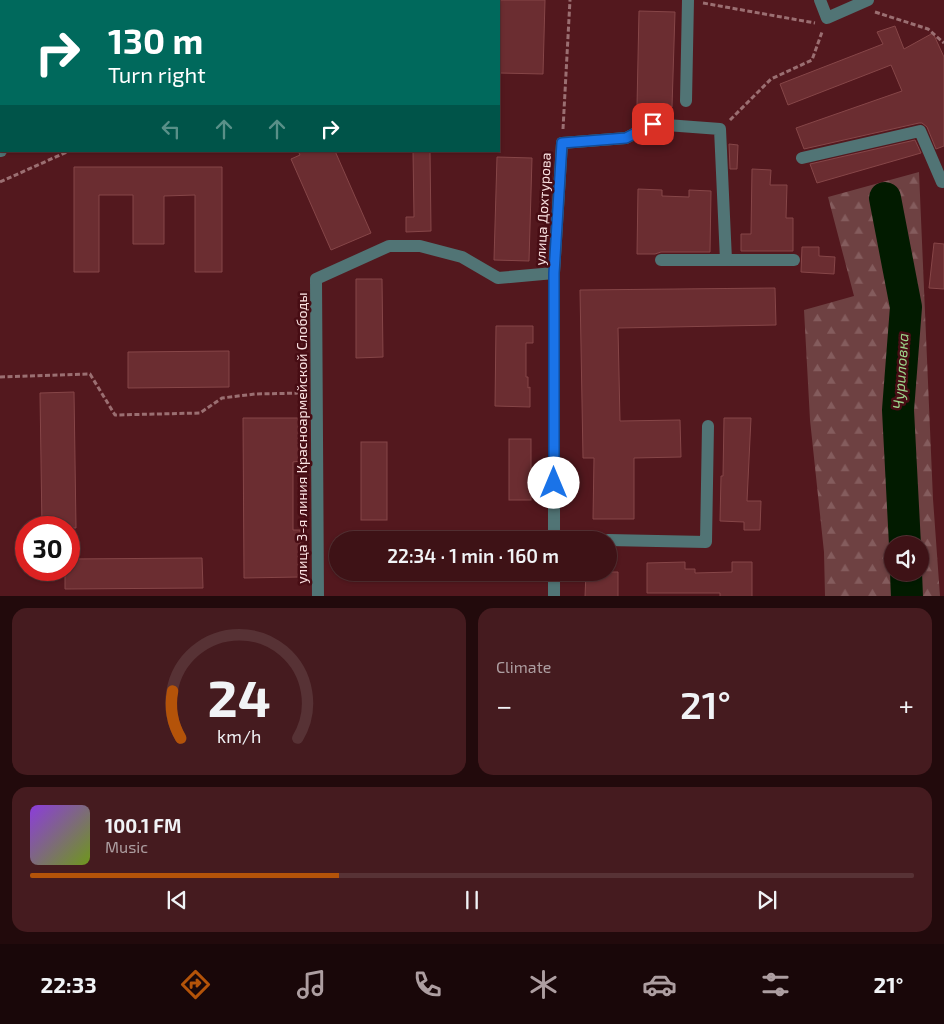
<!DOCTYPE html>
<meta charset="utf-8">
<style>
body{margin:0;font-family:"Exo 2",sans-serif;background:#451b1f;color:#f1f3f6;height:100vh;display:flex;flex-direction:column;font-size:19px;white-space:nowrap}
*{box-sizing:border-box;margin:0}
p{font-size:16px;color:#ad9ea1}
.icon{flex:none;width:28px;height:28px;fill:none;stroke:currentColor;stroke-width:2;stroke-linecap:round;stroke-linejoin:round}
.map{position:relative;height:596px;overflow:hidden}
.drawer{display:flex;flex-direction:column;gap:12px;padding:12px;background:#220a0c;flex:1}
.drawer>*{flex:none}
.hud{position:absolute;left:0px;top:0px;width:500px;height:152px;box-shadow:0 1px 4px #0004,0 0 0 1px #573235;background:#00695c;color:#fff;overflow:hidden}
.controls{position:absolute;left:884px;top:536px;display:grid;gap:10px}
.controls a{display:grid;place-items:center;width:45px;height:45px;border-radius:50%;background:#3e1216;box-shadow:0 1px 4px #0004,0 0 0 1px #573235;font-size:25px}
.speed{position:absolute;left:15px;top:516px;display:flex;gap:10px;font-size:25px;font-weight:700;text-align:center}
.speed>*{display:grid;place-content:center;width:65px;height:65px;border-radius:50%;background:#3e1216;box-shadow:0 1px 4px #0004,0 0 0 1px #573235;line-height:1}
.speed .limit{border:8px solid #d22;background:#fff;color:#111}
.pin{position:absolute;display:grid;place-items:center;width:42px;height:42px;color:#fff;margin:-21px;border-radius:10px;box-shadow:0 2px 8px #0006}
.me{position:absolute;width:55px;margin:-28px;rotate:0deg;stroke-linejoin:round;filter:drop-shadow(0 0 4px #0008)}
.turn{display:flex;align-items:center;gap:18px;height:105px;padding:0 25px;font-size:22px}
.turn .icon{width:65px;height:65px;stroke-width:2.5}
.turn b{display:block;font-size:35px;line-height:42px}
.lanes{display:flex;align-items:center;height:48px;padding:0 25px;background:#0003;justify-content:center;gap:25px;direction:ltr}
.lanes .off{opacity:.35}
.big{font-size:38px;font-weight:600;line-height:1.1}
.drawer .card{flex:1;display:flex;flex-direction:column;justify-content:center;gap:8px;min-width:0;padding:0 18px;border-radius:15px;background:#451b1f}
.drawer .dial{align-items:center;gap:0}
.dial svg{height:130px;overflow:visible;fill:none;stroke:#573235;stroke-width:7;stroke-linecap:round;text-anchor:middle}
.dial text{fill:#f1f3f6;stroke:none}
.song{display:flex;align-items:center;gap:15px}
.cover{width:60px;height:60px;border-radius:8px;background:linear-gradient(135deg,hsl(270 70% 55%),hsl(80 70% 35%))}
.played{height:5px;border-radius:2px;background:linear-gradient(90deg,#b45309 35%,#573235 35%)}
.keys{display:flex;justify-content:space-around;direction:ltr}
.heat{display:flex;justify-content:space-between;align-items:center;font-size:28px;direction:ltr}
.drawer .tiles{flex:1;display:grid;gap:12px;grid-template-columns:1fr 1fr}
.card:last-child{grid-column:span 2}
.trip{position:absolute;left:329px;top:531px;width:288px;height:50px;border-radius:25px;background:#3e1216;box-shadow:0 1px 4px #0004,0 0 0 1px #573235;font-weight:600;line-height:50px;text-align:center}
.tab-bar{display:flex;height:80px;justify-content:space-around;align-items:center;background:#190709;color:#ad9ea1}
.tab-bar .icon{width:35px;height:35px}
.tab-bar .current{color:#b45309}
.tab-bar b{font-size:22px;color:#f1f3f6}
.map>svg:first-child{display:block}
</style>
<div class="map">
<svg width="944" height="597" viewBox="0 0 944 597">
<defs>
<pattern id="forest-firs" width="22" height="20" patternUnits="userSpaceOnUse" patternTransform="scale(1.25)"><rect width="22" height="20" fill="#6e4142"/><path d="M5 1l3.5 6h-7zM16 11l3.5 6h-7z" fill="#845c5d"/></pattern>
</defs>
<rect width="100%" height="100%" fill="#53181e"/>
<path fill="url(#forest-firs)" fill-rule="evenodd" d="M919 172 933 499 940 596H825L824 552 810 420 804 310 854 296 828 197ZM892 545H920V572H892Z"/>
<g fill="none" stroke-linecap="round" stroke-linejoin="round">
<g stroke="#021b00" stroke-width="32">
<path d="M885 198 906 307 898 410 905 545"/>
<path d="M906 572 907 597"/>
</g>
</g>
<g fill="#6b2d31" stroke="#864648">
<path d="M499 0H545L543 74 499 73Z"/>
<path d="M639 11 675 12 672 107 637 106Z"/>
<path d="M895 26 904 49 933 33 944 57V146L936 149 927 127 922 123H919L804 149 796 128 902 91 891 65 788 105 780 84 883 44 877 32Z"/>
<path d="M915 140 921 153 817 183 810 164Z"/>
<path d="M729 144 738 145 737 169H730Z"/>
<path d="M298 151H335L371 233 331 250 291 159 300 155Z"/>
<path d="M413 151H430L431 231 406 232V217H414Z"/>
<path d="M497 157 532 158 529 261 494 260Z"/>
<path d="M74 167H222V272H195V195L164 196V244H133V195H99V272H74Z"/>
<path d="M752 169 771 170 770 185H787L786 218H793V251H741V234H751Z"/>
<path d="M638 189 662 190V196L689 197V190L711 191 710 252H661L655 254H637Z"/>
<path d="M934 243 944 244V289L929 288Z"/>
<path d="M802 247H819V256L835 257 834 274 801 272Z"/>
<path d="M356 279H382L383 357 356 358Z"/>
<path d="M775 288 776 325 618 328 620 421 680 420 681 457 634 458V519H593L594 458H583L580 290Z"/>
<path d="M496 326H533V343H526V377H528V388L530 387V407L495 406Z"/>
<path d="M229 351V387L128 388V352Z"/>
<path d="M74 392 76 528H42L40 393Z"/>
<path d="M243 418H299L300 461 293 462V530H300V577L244 578Z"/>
<path d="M724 418H751L747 501H761L760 530H744V522L720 521 721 476H723Z"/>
<rect x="509" y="439" width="22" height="61"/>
<rect x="361" y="442" width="26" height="78"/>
<path d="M202 558 203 588 65 589V570H69V559Z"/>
<path d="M685 562V569H695V573L732 572V562H752V597H720V593H647V563Z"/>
<path d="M586 572H618V597H585Z"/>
</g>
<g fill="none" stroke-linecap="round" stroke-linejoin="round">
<g stroke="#9b6f72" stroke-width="3" stroke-dasharray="5 2.5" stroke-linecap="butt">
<path d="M414 1 416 0"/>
<path d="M703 3 815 23"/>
<path d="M875 12 928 29 944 43"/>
<path d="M730 120 771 79 812 60 822 32"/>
<path d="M563 129 570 0"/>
<path d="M0 182 69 151"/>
<path d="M0 377 90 374 115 415 200 413 222 398 255 394 304 393"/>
</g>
<g stroke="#517475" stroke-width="12">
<path d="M153 0V1"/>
<path d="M820 0 827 18 868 0"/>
<path d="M341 1 344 0"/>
<path d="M0 36 1 39"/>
<path d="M686 101 688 0"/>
<path d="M0 151H1"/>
<path d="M802 158 920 131 942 182 944 181"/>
<path d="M726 260H794"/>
<path d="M554 540V273L562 143 626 138 653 124 720 129 726 260H661"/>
<path d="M554 540H579"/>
<path d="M608 540 706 542 708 426"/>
<path d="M318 597 316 279 389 246H420L462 257 498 278 554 273"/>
<path d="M554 597V572"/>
</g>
</g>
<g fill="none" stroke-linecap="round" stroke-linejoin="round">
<g stroke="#114b97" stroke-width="12">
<path id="route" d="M554 483V273L562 143 626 138 653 124"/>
</g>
<use href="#route" stroke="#1a73e8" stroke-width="9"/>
</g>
<g text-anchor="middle" stroke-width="5" stroke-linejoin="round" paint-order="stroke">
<g font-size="14" fill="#fae2e2" stroke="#470d14">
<text transform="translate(543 209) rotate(-87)" y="5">улица Дохтурова</text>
<text transform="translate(302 438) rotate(-90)" y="5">улица 3-я линия Красноармейской Слободы</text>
</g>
<g font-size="15" font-style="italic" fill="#9cd48a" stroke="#470d14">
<text transform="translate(901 371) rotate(-86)" y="5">Чуриловка</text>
</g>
</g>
</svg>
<div class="controls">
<a><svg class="icon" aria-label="sound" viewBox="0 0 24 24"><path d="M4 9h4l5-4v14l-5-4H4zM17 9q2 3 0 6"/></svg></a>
</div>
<div class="speed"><div class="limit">30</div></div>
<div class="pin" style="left:653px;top:124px;background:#d93025"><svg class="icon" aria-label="arrive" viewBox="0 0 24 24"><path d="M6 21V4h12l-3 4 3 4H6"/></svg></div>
<svg class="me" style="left:554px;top:483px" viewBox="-20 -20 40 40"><circle r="19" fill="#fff"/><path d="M0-13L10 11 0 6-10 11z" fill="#1a73e8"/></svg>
<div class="trip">22:34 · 1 min · 160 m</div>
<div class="hud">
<div class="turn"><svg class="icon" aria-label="right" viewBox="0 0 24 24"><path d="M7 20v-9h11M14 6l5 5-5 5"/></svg><div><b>130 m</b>Turn right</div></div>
<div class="lanes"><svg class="icon off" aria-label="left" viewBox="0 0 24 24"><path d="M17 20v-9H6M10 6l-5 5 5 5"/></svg><svg class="icon off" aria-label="ahead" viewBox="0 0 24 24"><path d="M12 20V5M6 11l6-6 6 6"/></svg><svg class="icon off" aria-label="ahead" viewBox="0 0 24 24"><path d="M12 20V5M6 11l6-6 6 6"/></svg><svg class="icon" aria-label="right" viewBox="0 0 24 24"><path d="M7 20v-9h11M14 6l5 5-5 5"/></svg></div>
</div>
</div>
<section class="drawer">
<div class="tiles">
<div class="card dial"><svg viewBox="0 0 100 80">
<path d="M14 69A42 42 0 1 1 86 69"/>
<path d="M14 69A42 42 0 0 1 9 40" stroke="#b45309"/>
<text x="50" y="56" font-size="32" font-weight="700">24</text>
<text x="50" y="72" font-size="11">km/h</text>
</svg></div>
<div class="card"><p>Climate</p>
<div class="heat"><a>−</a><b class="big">21°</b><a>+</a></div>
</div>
<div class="card">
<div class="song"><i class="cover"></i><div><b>100.1 FM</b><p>Music</p></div></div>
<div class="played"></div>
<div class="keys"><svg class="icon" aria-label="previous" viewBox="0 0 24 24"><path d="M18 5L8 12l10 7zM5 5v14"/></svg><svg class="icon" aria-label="pause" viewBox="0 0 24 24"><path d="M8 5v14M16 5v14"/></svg><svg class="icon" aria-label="next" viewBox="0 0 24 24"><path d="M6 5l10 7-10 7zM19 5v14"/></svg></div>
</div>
</div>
</section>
<nav class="tab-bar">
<b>22:33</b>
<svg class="icon current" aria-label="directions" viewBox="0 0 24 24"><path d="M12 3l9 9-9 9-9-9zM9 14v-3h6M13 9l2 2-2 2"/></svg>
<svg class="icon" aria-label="music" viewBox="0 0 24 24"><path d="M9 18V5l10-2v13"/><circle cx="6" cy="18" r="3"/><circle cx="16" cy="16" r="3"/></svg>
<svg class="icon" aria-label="phone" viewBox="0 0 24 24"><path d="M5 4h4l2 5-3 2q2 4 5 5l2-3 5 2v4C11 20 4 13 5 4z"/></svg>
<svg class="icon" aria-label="climate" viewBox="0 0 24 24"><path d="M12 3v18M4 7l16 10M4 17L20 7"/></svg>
<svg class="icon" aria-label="car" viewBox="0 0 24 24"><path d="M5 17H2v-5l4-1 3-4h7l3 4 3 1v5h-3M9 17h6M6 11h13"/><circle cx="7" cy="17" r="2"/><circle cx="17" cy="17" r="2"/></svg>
<svg class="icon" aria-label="filters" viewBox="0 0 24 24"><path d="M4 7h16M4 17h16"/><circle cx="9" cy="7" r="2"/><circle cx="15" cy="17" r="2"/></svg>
<b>21°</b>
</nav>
